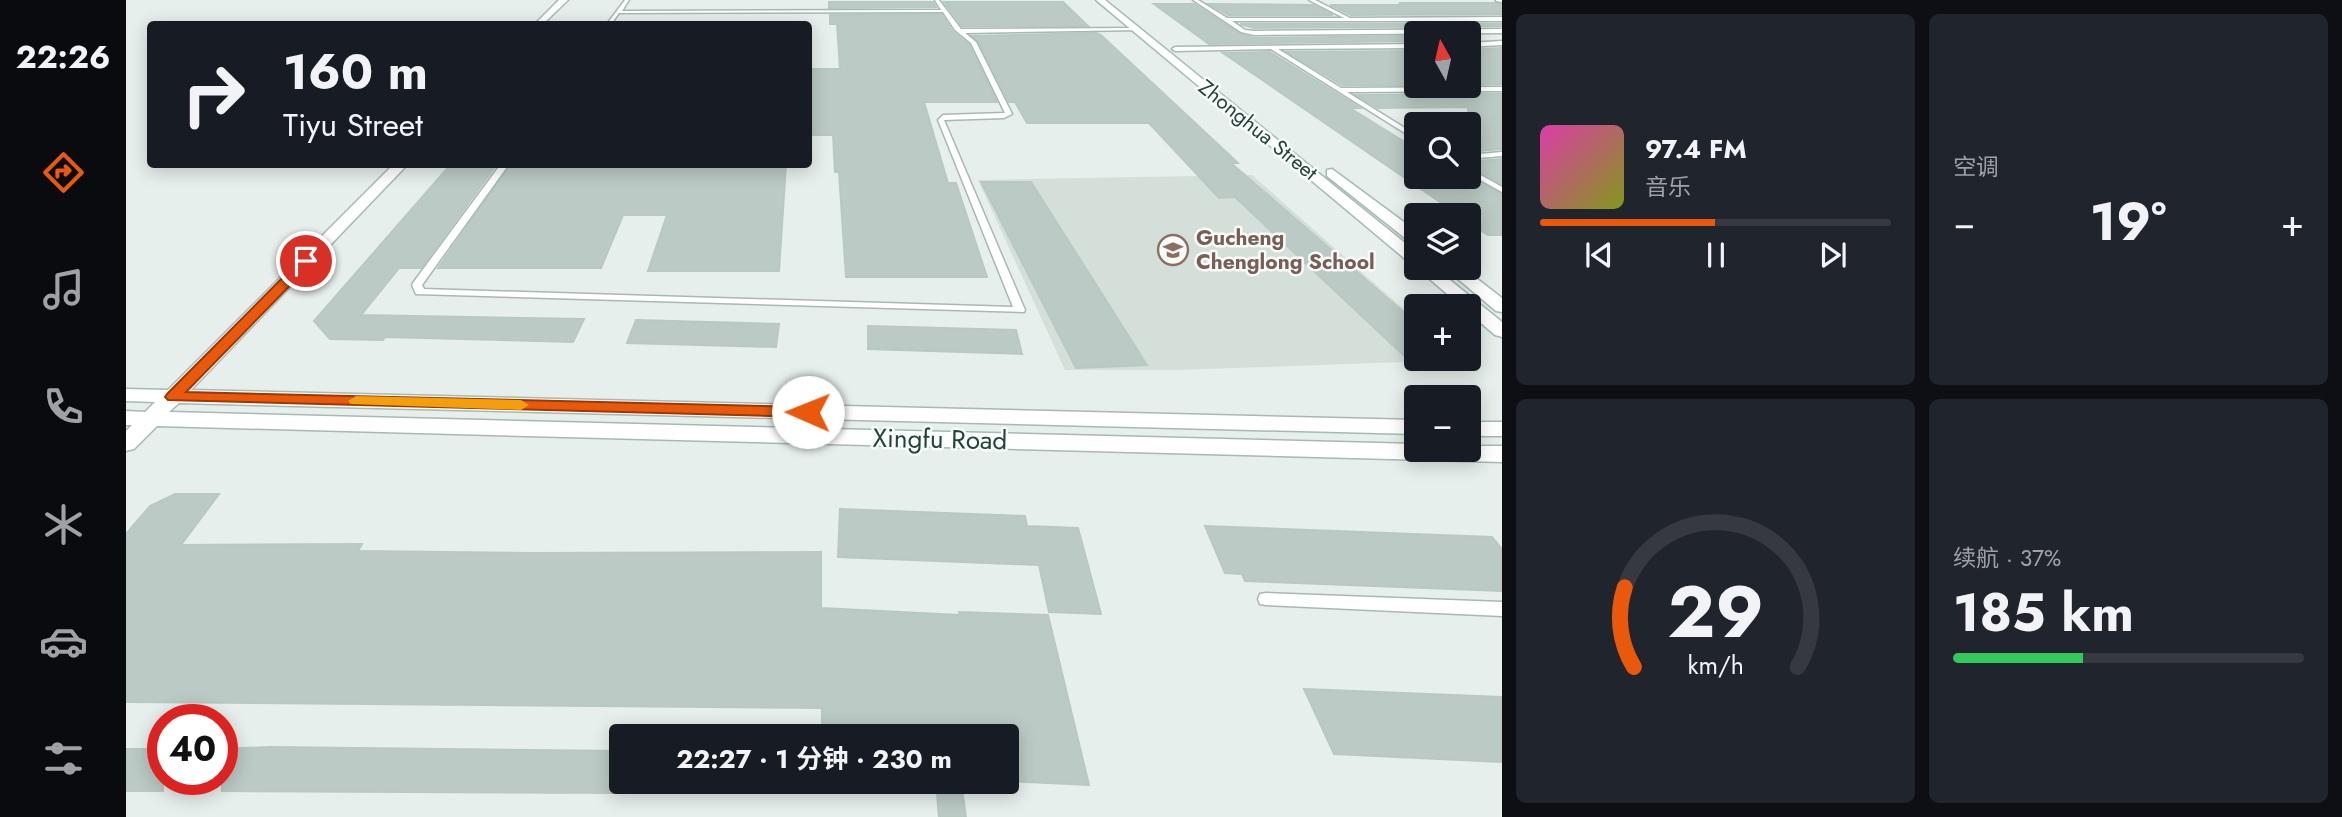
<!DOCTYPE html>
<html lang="zh">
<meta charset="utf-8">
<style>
body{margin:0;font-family:Jost,"Noto Sans SC",sans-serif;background:#20242c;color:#f1f3f6;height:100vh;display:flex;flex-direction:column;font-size:26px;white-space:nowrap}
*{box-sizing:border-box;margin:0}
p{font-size:23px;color:#9ea1a6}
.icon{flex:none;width:38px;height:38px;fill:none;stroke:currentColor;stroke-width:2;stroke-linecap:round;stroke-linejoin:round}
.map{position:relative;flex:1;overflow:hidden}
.details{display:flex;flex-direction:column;gap:14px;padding:14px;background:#0d0f14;width:840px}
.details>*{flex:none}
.top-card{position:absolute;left:21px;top:21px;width:665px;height:147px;border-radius:7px;box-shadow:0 4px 18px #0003;background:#171b24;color:#f1f3f6;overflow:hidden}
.needle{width:46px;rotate:352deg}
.fabs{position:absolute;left:1278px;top:21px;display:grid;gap:14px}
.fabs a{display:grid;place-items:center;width:77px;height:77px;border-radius:7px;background:#171b24;box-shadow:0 4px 18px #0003;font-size:35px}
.speed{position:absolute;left:21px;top:704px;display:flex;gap:14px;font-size:35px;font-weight:700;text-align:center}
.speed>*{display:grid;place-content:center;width:91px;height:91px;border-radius:50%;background:#171b24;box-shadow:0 4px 18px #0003;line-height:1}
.speed .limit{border:10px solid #d22;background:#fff;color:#111}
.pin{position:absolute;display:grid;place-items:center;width:60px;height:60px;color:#fff;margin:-30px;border:4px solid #fff;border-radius:50%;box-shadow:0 2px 7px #0007}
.me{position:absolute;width:77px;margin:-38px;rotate:271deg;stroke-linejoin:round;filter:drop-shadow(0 0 5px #0008)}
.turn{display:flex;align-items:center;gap:24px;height:147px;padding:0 21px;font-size:32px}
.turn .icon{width:91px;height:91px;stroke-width:2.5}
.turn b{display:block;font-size:49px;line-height:60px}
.big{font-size:52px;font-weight:700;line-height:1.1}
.details .card{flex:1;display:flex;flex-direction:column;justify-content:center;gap:10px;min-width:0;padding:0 24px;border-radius:10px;background:#20242c}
.details .dial{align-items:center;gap:0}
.dial svg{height:182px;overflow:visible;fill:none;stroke:#363941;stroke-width:7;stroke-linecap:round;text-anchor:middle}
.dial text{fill:#f1f3f6;stroke:none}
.song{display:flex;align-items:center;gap:21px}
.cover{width:84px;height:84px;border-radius:10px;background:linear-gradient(135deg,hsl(320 70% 55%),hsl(70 70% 35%))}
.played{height:7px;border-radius:4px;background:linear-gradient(90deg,#ea580c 50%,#363941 50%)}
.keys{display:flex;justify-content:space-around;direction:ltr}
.heat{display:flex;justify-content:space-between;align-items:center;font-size:38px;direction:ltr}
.charge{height:10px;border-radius:5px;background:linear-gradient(90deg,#34c759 37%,#363941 0)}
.details .tiles{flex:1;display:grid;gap:14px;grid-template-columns:repeat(2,1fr)}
.trip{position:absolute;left:483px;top:724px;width:410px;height:70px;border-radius:7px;background:#171b24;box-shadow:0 4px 18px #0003;font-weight:700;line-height:70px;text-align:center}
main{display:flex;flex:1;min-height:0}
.dock{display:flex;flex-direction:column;width:126px;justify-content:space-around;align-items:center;background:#090b0e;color:#9ea1a6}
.dock .icon{width:49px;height:49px}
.dock .on{color:#ea580c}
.dock b{font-size:32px;color:#f1f3f6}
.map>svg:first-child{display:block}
</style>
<main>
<nav class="dock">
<b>22:26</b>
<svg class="icon on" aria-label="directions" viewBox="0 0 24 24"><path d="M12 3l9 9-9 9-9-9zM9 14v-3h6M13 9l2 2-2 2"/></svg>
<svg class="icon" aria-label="music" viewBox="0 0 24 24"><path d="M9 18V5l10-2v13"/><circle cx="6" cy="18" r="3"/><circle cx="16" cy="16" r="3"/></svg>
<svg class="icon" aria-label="phone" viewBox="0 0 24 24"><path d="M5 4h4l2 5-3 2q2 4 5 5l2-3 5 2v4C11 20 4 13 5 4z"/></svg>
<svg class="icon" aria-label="climate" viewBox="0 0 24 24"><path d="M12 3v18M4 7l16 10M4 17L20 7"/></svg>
<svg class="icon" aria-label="car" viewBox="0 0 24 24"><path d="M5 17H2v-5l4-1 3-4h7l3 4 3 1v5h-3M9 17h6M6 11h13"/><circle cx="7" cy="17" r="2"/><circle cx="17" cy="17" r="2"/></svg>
<svg class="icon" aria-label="filters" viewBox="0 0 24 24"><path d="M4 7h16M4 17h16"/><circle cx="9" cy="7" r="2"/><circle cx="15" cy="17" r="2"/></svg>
</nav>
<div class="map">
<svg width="1376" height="817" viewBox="0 0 1376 817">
<rect width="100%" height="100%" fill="#e6efeb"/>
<path fill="#d4dfda" d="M1126 175 1290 320V359L1335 360 1050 370H939L852 180Z"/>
<g fill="#bbcac4" stroke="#b8c9c2" stroke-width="2">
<path d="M703 2H807L810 7 703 8Z"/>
<path d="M818 2H937L962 26H836Z"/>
<path d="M1273 3H1369L1376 4V14L1225 15 1204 5H1277Z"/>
<path d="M1028 4H1068L1114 34 1127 38 1290 36V41L1083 44Z"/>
<path d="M1083 4 1187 5 1207 15H1102Z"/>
<path d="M704 15H816L827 32 843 45 871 102H798L822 183H830L861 277H720L713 172H709L707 135H682V69H714L711 24H704Z"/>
<path d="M1114 24H1376V26L1128 28Z"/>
<path d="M970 33 975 35 1112 163H1105L1290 323V367L1109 197 1093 198 1023 123H901L889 102H883L852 41 846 36Z"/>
<path d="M1376 48V84L1342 85V50Z"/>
<path d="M1290 51V85H1216L1161 52Z"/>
<path d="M1144 52 1234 108H1224L1290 149V177L1342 176 1376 194V235H1362L1342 222V215H1333L1097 53Z"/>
<path d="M1376 94V149L1342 152V107L1252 108 1230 95Z"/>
<path d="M1376 159V184L1342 166V162Z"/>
<path d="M325 164H371L295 268H273L235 315 458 319 447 342 259 337 257 340 204 339 188 321Z"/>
<path d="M385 164H660L653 271H522L541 215H497L475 268H312Z"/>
<path d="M855 182H905L1021 365 950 368Z"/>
<path d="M510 320 653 324 650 347 501 343Z"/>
<path d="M742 326 890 330 896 354 742 349Z"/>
<path d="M49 494H93L55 545 236 544 232 551 408 553 695 552V608L834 615 833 612 922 615 963 785 880 781V737H696V708L0 702V534L24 506Z"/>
<path d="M714 509 899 516 901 526 952 528 975 614 923 612 913 565 712 557Z"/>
<path d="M1079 526 1366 537 1376 549V591L1119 581 1116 574 1099 573Z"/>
<path d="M1178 689 1376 697V762L1208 754Z"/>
<path d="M144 747 495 751V793L96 791V749Z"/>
<rect x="0" y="749" width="37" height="42"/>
<path d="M810 782H835L840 817H813Z"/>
</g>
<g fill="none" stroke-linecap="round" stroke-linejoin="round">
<g stroke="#a8b8b2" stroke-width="3">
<g id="service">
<path d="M499 0H503L496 11 815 10 809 0H813L835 29 1010 28 1013 30 839 33 850 42 886 114 878 118 818 120 899 310 898 312 290 294 286 285 287 283 375 164H383L296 285 298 289 887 307 812 120 817 115 879 113 845 43 829 30 817 12 493 13 485 24H481Z"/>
<path d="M1067 0H1072L1101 18H1218L1183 0H1189L1224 18 1376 17V21H1106L1119 30 1128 31 1376 29V33L1128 35 1115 32Z"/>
<path d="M1370 0H1376V2L1370 1Z"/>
<path d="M1376 41V45L1342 47V43Z"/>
<path d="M1290 44V48L1152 49 1215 88 1376 87V91L1221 92 1290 135V140L1145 49 1049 51 1046 49 1049 47Z"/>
<path d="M1376 152V156L1342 159V155Z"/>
<path d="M1342 168 1376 187V192L1342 173Z"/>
<path d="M1140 593 1376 602V616L1140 605 1134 604 1132 599 1134 594Z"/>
</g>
</g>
<g stroke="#a8b8b2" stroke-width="3">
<g id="tertiary">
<path d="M433 0H442L417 24H409Z"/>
<path d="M268 164H282L65 390 1290 420V434L53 403 43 412 1290 444V450H1342V446H1376V462L31 426 8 449 0 451V431L6 425H0V411L19 412 29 402 0 401V389L42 390Z"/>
<rect x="1342" y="422" width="34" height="14"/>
</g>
</g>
<g stroke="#a4bbb3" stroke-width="3">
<g id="secondary">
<path d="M970 0H979L1290 252V265L1284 263Z"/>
<path d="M1206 169 1290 231V244L1284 242 1201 176V170Z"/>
<path d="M1291 268H1309L1376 322V337L1369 335 1342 312V306H1335Z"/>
<path d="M1319 268H1337L1376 298V312L1370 311Z"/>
</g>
</g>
<use href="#service" fill="#fff" fill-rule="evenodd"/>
<use href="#tertiary" fill="#fff" fill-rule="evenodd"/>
<use href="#secondary" fill="#fff" fill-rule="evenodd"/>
</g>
<path fill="#ea580c" stroke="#983908" stroke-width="2" d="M180 257 187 261 185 264 60 392 682 407 690 412 682 417 42 400 39 397 42 393 176 258Z"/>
<path fill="#f59e0b" d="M230 396 395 400 403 405 395 410 225 404 222 401Z"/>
<defs>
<g id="school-ring" transform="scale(1.575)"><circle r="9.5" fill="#f7fbf9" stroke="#8d6e63" stroke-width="1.5"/><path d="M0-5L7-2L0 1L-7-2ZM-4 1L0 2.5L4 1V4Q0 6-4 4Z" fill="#8d6e63"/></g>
</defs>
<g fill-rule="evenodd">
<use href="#school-ring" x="1047" y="250"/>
</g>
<g text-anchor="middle" stroke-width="5" stroke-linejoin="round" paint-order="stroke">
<g font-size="21" fill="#24423a" stroke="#f7fbf9">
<text transform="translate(1132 130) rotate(39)" y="7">Zhonghua Street</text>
</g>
<g font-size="21" font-weight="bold" fill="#785e54" stroke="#f7fbf9" text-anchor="start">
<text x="1070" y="245">Gucheng<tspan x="1070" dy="24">Chenglong School</tspan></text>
</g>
<g font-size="26" fill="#24423a" stroke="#f7fbf9">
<text transform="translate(814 439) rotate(1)" y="9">Xingfu Road</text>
</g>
</g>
</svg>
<div class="fabs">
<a><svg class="needle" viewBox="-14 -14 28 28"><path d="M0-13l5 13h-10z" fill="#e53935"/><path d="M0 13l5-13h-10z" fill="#9ea1a6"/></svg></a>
<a><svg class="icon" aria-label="search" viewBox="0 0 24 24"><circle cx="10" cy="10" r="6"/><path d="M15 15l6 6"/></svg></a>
<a><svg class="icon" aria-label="layers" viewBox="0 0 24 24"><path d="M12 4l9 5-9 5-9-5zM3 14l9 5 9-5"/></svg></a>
<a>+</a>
<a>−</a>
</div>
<div class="speed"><div class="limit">40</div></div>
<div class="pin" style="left:180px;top:261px;background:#d93025"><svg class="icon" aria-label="arrive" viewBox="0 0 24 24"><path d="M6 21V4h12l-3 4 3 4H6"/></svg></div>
<svg class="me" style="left:682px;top:412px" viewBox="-20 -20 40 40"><circle r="19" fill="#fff"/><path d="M0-13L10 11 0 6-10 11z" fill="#ea580c"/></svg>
<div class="trip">22:27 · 1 分钟 · 230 m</div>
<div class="top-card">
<div class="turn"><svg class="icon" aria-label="right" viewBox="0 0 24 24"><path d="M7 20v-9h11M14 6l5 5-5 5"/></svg><div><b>160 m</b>Tiyu Street</div></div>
</div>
</div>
<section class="details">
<div class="tiles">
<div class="card">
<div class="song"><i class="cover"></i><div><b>97.4 FM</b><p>音乐</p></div></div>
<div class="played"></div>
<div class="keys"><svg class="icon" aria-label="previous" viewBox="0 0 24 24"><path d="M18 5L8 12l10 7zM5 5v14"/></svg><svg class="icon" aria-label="pause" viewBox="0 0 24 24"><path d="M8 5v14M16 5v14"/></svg><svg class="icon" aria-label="next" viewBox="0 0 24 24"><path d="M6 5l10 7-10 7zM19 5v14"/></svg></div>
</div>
<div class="card"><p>空调</p>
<div class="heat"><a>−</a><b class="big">19°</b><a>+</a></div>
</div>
<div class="card dial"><svg viewBox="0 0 100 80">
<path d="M14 69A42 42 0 1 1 86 69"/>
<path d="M14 69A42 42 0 0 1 10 34" stroke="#ea580c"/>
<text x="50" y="56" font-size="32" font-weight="700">29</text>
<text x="50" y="72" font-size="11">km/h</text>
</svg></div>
<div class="card"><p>续航 · 37%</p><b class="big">185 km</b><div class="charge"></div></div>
</div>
</section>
</main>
